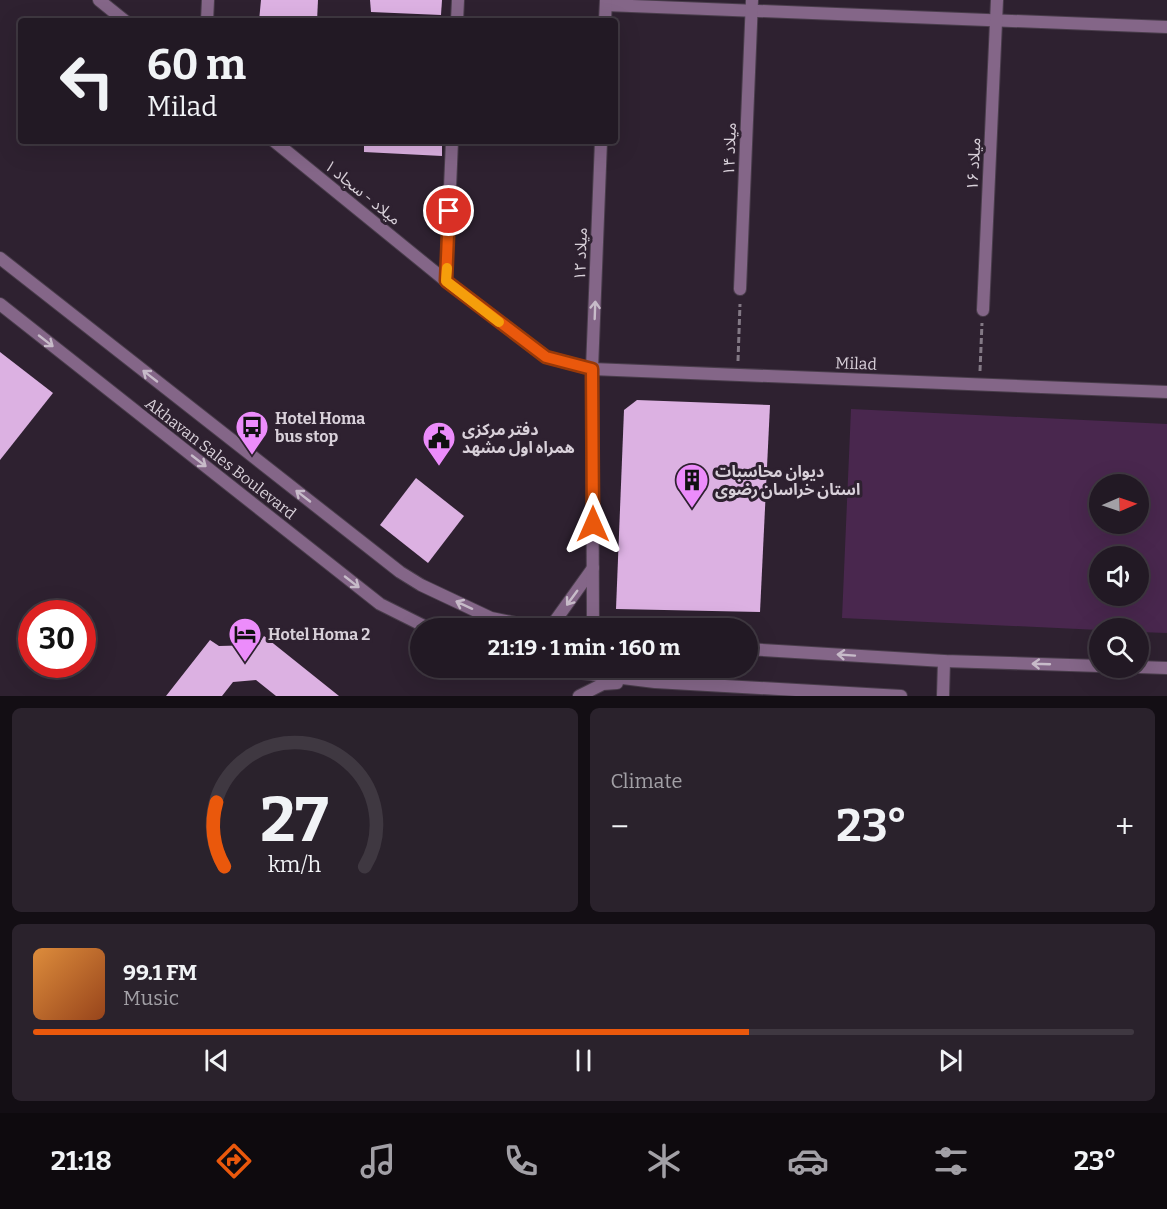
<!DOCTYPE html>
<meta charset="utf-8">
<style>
body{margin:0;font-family:Bitter,"Noto Sans Arabic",serif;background:#2a222c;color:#f1f3f6;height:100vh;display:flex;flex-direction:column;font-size:22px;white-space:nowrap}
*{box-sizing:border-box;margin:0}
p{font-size:20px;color:#a2a0a6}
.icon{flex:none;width:33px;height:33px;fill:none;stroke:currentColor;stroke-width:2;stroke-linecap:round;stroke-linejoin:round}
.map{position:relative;height:696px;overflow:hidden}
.sheet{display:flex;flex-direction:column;gap:12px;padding:12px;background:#130e14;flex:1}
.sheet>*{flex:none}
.top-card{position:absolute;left:18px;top:18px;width:600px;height:126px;border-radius:6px;box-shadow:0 6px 24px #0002,0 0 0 2px #3f3841;background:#221924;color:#f1f3f6;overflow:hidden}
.needle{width:39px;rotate:88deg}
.tools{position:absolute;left:1089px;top:474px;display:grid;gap:12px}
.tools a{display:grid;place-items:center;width:60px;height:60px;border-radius:50%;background:#221924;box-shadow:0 6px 24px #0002,0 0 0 2px #3f3841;font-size:30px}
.speed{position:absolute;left:18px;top:600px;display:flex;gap:12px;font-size:30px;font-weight:700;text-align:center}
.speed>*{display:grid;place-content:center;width:78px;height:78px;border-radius:50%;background:#221924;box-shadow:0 6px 24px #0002,0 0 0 2px #3f3841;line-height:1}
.speed .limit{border:9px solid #d22;background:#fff;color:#111}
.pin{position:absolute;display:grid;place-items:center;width:51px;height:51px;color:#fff;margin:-26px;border:3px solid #fff;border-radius:50%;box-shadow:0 2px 6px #0007}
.me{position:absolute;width:66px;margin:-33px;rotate:0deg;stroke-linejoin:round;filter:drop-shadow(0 0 4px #0008)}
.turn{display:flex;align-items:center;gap:21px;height:126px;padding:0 30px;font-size:27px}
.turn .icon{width:78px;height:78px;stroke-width:2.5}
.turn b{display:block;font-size:42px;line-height:51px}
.big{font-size:45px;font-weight:700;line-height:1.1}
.sheet .tile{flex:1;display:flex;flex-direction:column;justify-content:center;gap:9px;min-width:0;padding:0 21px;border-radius:9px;background:#2a222c}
.sheet .dial{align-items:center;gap:0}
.dial svg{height:156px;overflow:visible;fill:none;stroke:#3f3841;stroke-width:7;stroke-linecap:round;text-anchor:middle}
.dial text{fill:#f1f3f6;stroke:none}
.song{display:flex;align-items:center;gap:18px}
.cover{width:72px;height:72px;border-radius:9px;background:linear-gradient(135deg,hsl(30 70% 55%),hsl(20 70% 35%))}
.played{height:6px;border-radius:3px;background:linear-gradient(90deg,#ea580c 65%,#3f3841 65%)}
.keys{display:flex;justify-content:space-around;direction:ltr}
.heat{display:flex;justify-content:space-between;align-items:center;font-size:33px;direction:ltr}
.sheet .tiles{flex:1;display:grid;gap:12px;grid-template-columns:1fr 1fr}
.tile:last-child{grid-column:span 2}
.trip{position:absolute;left:410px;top:618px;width:348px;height:60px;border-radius:30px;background:#221924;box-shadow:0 6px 24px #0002,0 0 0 2px #3f3841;font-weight:700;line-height:60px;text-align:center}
.menu{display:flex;height:96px;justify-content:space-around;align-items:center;background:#0e0a0e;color:#a2a0a6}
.menu .icon{width:42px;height:42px}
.menu .selected{color:#ea580c}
.menu b{font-size:27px;color:#f1f3f6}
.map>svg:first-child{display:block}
</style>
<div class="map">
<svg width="1167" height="696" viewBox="0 0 1167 696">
<rect width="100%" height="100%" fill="#2e2130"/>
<path fill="#49274e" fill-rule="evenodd" d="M851 409 1167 424V633L1139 632 1138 628 1099 630 842 618ZM1100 484H1138V524H1100ZM1100 556H1138V596H1100Z"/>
<g fill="#dcb1e2">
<path d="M261 0H318L317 21H259Z"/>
<path d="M370 0H442L441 15 371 12Z"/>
<path d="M364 141H442V156L364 152Z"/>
<path d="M0 352 53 393 0 460Z"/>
<path d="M637 400 770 405 760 612 616 609 624 410Z"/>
<path d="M416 478 464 516 428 563 380 525Z"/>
<path d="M264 636 339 696H276L256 680 233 682 222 696H166L210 640 219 646 258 645Z"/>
</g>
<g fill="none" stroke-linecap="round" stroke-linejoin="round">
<g stroke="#493d4b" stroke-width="14">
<g id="minor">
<path d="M99 0 125 21"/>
<path d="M606 5 1167 27"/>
<path d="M207 21 208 0"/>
<path d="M457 21 458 0"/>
<path d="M605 21 606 0"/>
<path d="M274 141 446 281 546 357 592 369 1167 392"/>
<path d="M446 281 452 141"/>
<path d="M740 289 752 0"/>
<path d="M983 310 997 0"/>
<path d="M550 628 593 568"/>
<path d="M593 628 592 369 601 141"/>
</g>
</g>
<g stroke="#493d4b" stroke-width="14">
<g id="tertiary">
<path d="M0 258 400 572 421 585 491 618 540 628"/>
<path d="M0 304 380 604 428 628"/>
<path d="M747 649 944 661 1100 666"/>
<path d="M1138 667 1167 668"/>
<path d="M550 668 574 672 655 682 901 696"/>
<path d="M579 696 603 684 617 683"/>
<path d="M943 696 944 661"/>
</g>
</g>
<g stroke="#837985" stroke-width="3" stroke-dasharray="6 3" stroke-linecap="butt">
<path d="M738 361 740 304"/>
<path d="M980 371 982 323"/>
</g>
<use href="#minor" stroke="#846688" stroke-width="12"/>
<use href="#tertiary" stroke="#846688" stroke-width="12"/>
</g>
<defs><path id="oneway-shaft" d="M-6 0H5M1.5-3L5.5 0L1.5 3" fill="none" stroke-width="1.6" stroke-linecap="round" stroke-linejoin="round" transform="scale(1.5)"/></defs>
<g stroke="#c7bbc9">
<use href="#oneway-shaft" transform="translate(595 310) rotate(-88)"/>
<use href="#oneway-shaft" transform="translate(46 341) rotate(38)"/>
<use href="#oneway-shaft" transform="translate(150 376) rotate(-142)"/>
<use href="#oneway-shaft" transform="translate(199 461) rotate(38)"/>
<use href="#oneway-shaft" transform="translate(303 496) rotate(-142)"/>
<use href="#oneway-shaft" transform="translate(352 582) rotate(38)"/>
<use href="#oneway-shaft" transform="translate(572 598) rotate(126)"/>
<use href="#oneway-shaft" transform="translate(464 605) rotate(-155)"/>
<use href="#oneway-shaft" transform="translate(846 655) rotate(-176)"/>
<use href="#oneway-shaft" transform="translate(1041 664) rotate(-178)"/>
</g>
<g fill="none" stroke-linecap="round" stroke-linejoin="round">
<g stroke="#983908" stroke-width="15">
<path id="route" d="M449 211 446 281 546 357 592 369 593 524"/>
</g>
<use href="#route" stroke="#ea580c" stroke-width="10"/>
<path stroke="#f59e0b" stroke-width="10" d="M447 268 446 281 499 322"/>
</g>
<defs>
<g id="bus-pin" transform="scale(1.725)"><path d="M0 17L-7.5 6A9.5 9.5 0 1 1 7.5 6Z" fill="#ec8cfb" stroke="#2e2130"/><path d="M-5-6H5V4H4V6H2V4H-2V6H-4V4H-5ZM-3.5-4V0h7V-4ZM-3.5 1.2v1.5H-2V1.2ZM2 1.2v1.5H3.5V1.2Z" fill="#111"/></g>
<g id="civic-pin" transform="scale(1.725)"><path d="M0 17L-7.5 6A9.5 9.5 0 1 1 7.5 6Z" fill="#ec8cfb" stroke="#2e2130"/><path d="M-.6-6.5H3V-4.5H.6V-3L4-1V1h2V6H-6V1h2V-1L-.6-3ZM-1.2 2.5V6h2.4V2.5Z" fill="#111"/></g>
<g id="building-pin" transform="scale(1.725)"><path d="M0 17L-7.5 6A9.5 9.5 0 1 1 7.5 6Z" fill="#ec8cfb" stroke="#2e2130"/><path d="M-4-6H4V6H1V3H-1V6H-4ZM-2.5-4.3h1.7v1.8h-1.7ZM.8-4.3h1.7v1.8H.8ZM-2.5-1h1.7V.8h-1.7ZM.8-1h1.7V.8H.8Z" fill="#111"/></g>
<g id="hotel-pin" transform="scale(1.725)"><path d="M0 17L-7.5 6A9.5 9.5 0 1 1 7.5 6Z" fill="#ec8cfb" stroke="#2e2130"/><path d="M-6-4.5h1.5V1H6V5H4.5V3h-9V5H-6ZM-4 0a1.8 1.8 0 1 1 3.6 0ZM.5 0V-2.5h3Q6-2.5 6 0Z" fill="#111"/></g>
</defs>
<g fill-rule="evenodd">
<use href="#bus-pin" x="252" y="427"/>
<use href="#civic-pin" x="439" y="438"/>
<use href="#building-pin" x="692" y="480"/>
<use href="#hotel-pin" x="245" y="634"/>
</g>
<g text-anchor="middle" stroke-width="6" stroke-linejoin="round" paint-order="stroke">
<g font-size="16" fill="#d8d0d9" stroke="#2e2130">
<text transform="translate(729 149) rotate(-88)" y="6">میلاد ۱۴</text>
<text transform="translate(973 164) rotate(-87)" y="6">میلاد ۱۶</text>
<text transform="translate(363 192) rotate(39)" y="6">میلاد - سجاد ۱</text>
<text transform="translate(580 254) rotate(-88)" y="6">میلاد ۱۲</text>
<text transform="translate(856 363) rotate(2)" y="6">Milad</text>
<text transform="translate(221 458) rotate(38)" y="6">Akhavan Sales Boulevard</text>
</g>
<g font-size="16" font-weight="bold" fill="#d8d0d9" stroke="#2e2130" text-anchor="start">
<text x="275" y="424">Hotel Homa<tspan x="275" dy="18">bus stop</tspan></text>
<text x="462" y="435">دفتر مرکزی<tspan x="462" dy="18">همراه اول مشهد</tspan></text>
<text x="715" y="477">دیوان محاسبات<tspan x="715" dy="18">استان خراسان رضوی</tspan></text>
<text x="268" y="640">Hotel Homa 2</text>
</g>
</g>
</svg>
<div class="tools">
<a><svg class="needle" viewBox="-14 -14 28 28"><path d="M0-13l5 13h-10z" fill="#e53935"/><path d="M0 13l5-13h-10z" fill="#a2a0a6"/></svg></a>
<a><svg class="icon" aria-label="sound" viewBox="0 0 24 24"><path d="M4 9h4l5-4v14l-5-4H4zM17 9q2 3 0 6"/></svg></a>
<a><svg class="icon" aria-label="search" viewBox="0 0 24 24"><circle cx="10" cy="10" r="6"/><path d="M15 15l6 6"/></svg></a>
</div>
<div class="speed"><div class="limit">30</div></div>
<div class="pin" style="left:449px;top:211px;background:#d93025"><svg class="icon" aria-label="arrive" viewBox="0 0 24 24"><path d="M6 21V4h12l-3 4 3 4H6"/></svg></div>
<svg class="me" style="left:593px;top:524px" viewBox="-20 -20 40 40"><path d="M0-17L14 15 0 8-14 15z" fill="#ea580c" stroke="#fff" stroke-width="4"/></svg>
<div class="trip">21:19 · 1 min · 160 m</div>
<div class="top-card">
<div class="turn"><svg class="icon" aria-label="left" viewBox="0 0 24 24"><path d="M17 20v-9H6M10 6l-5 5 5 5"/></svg><div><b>60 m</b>Milad</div></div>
</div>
</div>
<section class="sheet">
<div class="tiles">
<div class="tile dial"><svg viewBox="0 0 100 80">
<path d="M14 69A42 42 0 1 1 86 69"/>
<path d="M14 69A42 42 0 0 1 10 36" stroke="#ea580c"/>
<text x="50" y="56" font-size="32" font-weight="700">27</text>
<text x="50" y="72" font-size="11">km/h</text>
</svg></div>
<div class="tile"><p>Climate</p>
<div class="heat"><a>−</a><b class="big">23°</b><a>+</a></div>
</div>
<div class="tile">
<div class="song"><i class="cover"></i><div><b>99.1 FM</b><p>Music</p></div></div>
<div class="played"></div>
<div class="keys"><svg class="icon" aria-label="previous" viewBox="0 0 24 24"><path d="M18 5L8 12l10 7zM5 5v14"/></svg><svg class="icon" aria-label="pause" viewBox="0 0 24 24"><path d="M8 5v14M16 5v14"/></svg><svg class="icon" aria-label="next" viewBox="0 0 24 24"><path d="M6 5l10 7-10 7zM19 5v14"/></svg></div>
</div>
</div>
</section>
<nav class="menu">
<b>21:18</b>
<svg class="icon selected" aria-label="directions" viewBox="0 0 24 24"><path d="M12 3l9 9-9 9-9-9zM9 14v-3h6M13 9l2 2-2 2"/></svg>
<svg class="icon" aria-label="music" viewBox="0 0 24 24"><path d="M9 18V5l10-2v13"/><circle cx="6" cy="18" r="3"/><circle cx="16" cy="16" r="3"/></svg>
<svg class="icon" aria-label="phone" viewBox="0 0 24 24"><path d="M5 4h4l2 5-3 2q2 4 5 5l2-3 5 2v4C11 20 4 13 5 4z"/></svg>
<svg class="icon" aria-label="climate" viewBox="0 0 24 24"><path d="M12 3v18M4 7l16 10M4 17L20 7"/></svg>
<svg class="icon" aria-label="car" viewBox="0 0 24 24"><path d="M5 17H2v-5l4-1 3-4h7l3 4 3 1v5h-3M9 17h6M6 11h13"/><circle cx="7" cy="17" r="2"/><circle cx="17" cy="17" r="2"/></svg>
<svg class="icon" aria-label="filters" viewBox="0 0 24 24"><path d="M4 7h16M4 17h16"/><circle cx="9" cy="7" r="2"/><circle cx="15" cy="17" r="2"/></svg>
<b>23°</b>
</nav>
